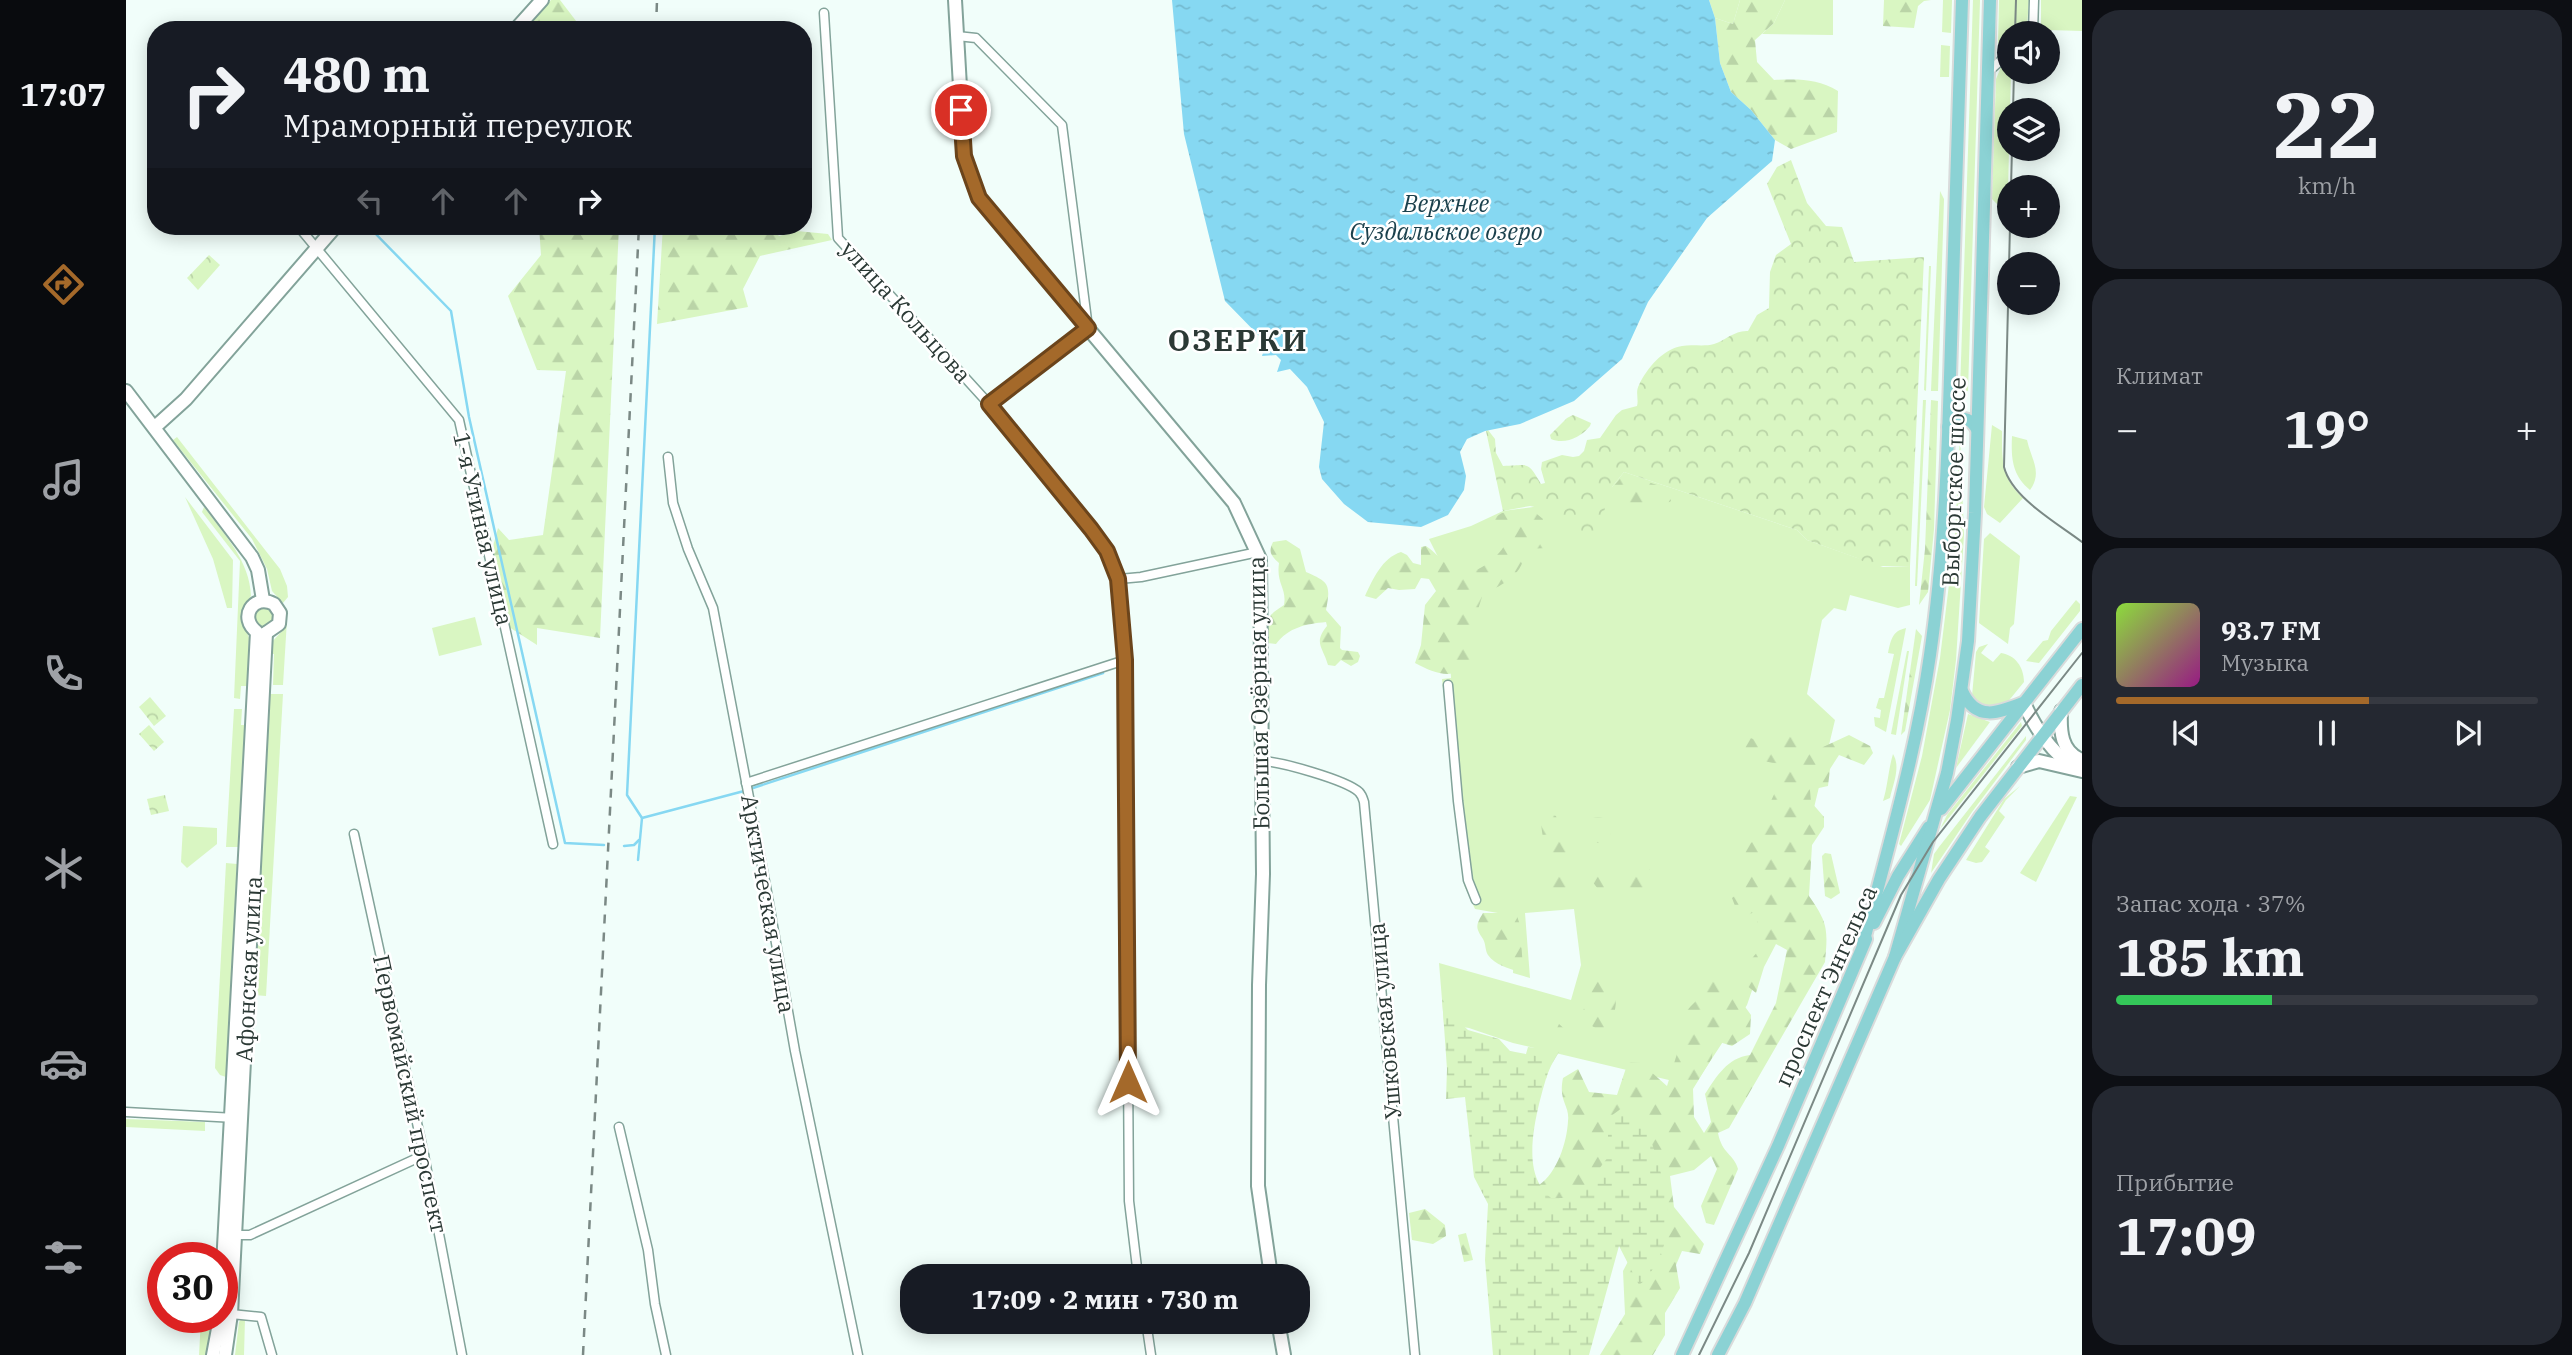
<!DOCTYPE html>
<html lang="ru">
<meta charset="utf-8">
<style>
body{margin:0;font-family:"IBM Plex Serif",serif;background:#242831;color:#f1f3f6;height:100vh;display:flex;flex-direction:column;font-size:26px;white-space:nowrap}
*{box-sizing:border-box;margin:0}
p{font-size:23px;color:#9ea1a6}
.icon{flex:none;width:38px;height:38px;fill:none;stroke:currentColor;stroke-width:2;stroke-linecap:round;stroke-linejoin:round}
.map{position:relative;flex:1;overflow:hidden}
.side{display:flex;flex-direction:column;gap:10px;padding:10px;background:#0d0f14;width:490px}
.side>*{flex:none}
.hud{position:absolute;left:21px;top:21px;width:665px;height:214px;border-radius:28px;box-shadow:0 4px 18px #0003;background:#171b24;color:#f1f3f6;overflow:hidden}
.controls{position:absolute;left:1871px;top:21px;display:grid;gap:14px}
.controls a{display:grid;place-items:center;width:63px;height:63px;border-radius:50%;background:#171b24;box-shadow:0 4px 18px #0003;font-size:35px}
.speed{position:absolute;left:21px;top:1242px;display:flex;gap:14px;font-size:35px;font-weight:700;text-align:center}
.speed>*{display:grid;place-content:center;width:91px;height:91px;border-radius:50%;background:#171b24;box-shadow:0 4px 18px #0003;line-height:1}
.speed .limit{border:10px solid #d22;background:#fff;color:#111}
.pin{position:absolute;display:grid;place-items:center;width:60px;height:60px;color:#fff;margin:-30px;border:4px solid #fff;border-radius:50%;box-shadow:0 2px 7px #0007}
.me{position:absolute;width:77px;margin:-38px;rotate:0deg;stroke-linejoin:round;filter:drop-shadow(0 0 5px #0008)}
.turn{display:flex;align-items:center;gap:24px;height:147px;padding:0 21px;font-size:32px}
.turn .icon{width:91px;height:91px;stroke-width:2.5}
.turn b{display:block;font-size:49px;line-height:60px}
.lanes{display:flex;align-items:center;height:66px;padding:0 21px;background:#0003;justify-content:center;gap:35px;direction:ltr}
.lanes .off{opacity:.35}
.big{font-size:52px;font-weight:700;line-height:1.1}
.side .tile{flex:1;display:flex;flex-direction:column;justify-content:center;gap:10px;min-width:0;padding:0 24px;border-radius:28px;background:#242831}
.side .dial{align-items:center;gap:0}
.dial b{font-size:91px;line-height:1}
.song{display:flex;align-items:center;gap:21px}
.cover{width:84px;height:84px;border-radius:10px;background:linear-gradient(135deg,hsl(90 70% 55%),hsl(310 70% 35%))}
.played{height:7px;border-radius:4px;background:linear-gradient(90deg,#a4692a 60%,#363941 60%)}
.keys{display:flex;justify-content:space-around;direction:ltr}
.heat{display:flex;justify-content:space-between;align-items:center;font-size:38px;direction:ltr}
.charge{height:10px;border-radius:5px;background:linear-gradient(90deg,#34c759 37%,#363941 0)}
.trip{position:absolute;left:774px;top:1264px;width:410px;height:70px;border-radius:28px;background:#171b24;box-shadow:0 4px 18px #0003;font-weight:700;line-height:70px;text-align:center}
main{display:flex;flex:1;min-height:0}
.tabs{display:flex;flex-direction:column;width:126px;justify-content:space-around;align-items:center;background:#090b0e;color:#9ea1a6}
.tabs .icon{width:49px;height:49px}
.tabs .current{color:#a4692a}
.tabs b{font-size:32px;color:#f1f3f6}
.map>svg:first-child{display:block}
</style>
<main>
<nav class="tabs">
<b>17:07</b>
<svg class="icon current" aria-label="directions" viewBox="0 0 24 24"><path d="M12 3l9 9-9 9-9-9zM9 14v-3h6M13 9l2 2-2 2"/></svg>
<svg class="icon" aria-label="music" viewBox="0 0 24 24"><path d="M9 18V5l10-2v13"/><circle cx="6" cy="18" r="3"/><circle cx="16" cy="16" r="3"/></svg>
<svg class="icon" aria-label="phone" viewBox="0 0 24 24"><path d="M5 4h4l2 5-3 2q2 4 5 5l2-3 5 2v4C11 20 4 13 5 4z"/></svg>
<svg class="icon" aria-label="climate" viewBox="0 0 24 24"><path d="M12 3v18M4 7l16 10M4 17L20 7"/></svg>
<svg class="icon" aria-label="car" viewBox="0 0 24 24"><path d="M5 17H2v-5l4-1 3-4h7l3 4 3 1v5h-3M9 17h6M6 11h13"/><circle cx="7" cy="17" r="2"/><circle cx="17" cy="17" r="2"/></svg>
<svg class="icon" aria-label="filters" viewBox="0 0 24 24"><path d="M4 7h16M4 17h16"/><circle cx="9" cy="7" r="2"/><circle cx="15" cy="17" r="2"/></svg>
</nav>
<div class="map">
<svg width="1956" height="1355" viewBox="0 0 1956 1355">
<defs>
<pattern id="forest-firs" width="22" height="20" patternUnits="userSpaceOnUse" patternTransform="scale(1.75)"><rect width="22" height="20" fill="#d9f6c2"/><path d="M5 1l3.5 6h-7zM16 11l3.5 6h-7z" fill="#bad4a7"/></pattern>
<pattern id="wetland-marsh" width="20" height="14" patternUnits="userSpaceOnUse" patternTransform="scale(1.75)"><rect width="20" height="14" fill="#d9f6c2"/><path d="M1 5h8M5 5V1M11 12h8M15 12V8" fill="none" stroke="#bad4a7"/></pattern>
<pattern id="park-crowns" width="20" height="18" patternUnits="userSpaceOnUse" patternTransform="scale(1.75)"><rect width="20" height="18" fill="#d9f6c2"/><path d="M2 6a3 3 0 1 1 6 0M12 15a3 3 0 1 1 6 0" fill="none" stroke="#bad4a7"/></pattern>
<pattern id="water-ripples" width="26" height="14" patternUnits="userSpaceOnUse" patternTransform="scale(1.75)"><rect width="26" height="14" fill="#86d8f2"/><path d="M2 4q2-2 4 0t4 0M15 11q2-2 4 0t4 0" fill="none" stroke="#74bad0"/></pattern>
</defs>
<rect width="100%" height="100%" fill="#f1fefa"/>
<g fill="#d9f6c2">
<path d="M1583 0H1614L1607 24 1589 18Z"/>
<path d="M1659 0H1707V35L1636 34 1648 23Z"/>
<path d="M1817 0H1826L1825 33 1816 32Z"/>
<path d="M1847 0H1854L1842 391H1834Z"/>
<path d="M1873 0H1903L1901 26 1894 33H1883V44L1877 48 1872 43Z"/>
<path d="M1915 0H1956V31L1922 30 1915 26Z"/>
<path d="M1815 45 1824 46 1823 77H1814Z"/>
<path d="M1883 59V72H1885L1882 190 1871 204 1866 199 1870 79 1875 67Z"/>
<path d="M1814 191 1818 199 1812 391H1805Z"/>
<path d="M1803 266H1805L1800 391 1798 390Z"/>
<path d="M1797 400H1800L1791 586H1789Z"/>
<path d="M1866 425 1876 431C1876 459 1875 478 1897 498L1874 523 1861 514 1858 507Z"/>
<path d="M1834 435 1838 535 1830 660 1824 710 1804 800 1775 846 1773 844 1796 756 1814 658 1829 535Z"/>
<path d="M1886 436 1901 440C1905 459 1917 472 1904 490 1886 475 1885 458 1886 436Z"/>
<path d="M51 437 154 569 161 586 162 597 157 603 146 591 141 569 126 539 47 440Z"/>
<path d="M1498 472 1671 530 1681 540 1757 567 1784 566V605L1772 608 1724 595 1720 611 1708 608 1696 620 1681 694 1709 720 1687 812 1621 1005 1568 1086 1387 1043 1343 1028 1318 1024 1313 963 1445 1000 1455 965 1448 909 1399 913 1404 978 1387 973 1389 916 1349 909 1338 885 1316 679 1325 678 1324 660 1331 595 1303 539 1345 526 1377 511 1407 507 1486 487Z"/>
<path d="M59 497 107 560 106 608H101L87 559Z"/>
<path d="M78 507C98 534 124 561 125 596L119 604 115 615 123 638 121 686H115L114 699 108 698 114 561 76 512Z"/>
<path d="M1864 533 1894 556 1888 624 1884 628 1882 644 1853 623 1858 539Z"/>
<path d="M1950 600 1954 604V611L1913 663 1900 661 1917 641 1922 640 1925 631Z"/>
<circle cx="138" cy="617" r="10"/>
<path d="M349 617 356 645 313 656 306 628Z"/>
<path d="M161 620 157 685H147L148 654H145V643L157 630Z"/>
<path d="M1780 628 1760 732 1749 726 1748 717 1754 718 1755 710 1750 708 1753 698H1758L1768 654 1762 653C1765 640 1766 631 1780 628Z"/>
<path d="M1862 644 1855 653 1867 662 1875 653C1889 655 1898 667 1898 682L1880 704 1865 710 1848 703 1846 696 1850 652 1853 647Z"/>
<path d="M1781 651H1783L1770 735 1765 734Z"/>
<path d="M143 694H157L140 996 128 995Z"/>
<path d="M108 709H116L115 725H119L112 847H100Z"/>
<path d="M1842 714 1864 722 1830 768Z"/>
<path d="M1895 722 1896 726 1814 829 1821 815Z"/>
<path d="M1900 736V740L1846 812 1805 873 1808 854 1813 847Z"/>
<path d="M1767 754C1775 767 1767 784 1764 798L1757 801C1762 785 1762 771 1767 754Z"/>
<path d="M1894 786 1880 800 1873 811 1879 817 1859 847 1864 851 1856 862 1850 863 1840 860 1878 799Z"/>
<path d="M1944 796 1951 797 1910 882 1894 873Z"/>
<path d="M57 826 91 828V844L61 868 55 862Z"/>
<path d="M100 863 111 864 100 1077 94 1075 89 1068Z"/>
<path d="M0 1119 79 1122V1131L0 1127Z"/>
<path d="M75 1318H87L80 1355H73Z"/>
<path d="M116 1318 119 1319 118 1355H109L113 1322Z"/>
</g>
<g fill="url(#forest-firs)">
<path d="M425 0H434L457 30H399Z"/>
<path d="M1614 0H1659L1648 23 1629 40 1631 62 1648 80C1671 79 1691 78 1712 91L1711 132 1665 149 1649 140 1625 110 1605 92 1594 63 1589 18 1607 24Z"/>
<path d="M1758 0H1805L1798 1 1792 6 1788 28 1757 26Z"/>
<path d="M413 226H493L474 638 411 628V645L383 627 366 550 372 528 383 540 417 535 440 371 411 370 382 296 415 255Z"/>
<path d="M537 226H644L653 236 671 231 702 234 706 240 634 256 617 289 622 307 531 324Z"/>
<path d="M1805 400 1812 401 1808 529 1802 592 1793 605 1799 549Z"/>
<path d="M1498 474 1540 488 1545 501C1536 508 1531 508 1523 502L1510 508 1504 505 1501 496 1490 492 1487 487Z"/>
<path d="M1406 510 1417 519 1415 525 1421 530V548L1400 549C1397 575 1379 584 1357 594L1340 646 1346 658 1343 668C1322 679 1308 673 1289 663L1295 645 1299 605 1310 591 1303 579 1295 578 1289 589 1273 590 1262 588 1250 599 1239 596C1247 579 1256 558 1275 552L1281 555 1287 563 1295 565V547L1300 546C1311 553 1323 570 1335 572 1352 576 1382 551 1382 534L1368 527 1366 519 1376 513Z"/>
<path d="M1160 540 1174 549 1180 572C1203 582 1205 584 1200 610L1215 627 1214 648 1216 650 1232 652 1234 656 1232 662 1225 666 1215 660 1209 666 1202 665C1197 647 1187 643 1201 626L1200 622C1180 624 1163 627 1150 644L1141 643C1140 620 1138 618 1158 605 1161 588 1150 584 1153 563 1145 556 1142 552 1147 542Z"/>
<path d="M1790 629 1796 636 1779 731 1775 735Z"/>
<path d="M1604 731 1633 741 1653 732 1697 747 1723 735 1744 746 1747 753 1738 765 1713 755 1704 769 1702 786 1684 790 1685 802 1698 817V827L1686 845 1683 896C1702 923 1702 929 1699 962L1603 1128 1592 1133C1596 1154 1608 1154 1612 1169L1588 1225 1580 1223 1575 1206 1591 1169 1585 1156 1568 1170 1544 1176 1548 1207 1578 1244 1574 1254 1556 1251 1550 1265 1554 1288 1539 1313V1335L1527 1355H1474L1499 1314 1497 1271 1507 1252 1500 1216 1470 1280 1413 1185C1431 1173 1441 1142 1442 1121 1444 1105 1432 1102 1437 1078L1452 1069 1463 1092 1491 1095 1502 1062 1515 1063 1541 1086 1559 1028V1020L1556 1015 1572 999 1583 972 1607 980 1612 997 1625 1015 1624 1034 1606 1046 1587 1040 1586 1058 1567 1089 1568 1117 1578 1133 1585 1122 1579 1094C1591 1076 1601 1058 1624 1055L1650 1003 1661 950 1650 944 1638 967 1630 993 1620 985 1623 962 1637 945 1628 933 1636 908 1614 919 1606 898 1615 891 1617 847 1635 837 1644 803 1660 769 1659 763C1636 765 1617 753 1598 742V736Z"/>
<path d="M1423 814 1430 816 1442 857V888L1446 897 1444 903 1428 905 1422 902 1424 889 1415 824Z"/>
<circle cx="1472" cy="830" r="13"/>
<path d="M1699 853 1705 854 1714 893 1705 899 1699 896 1696 856Z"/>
<path d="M1522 867 1530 882 1510 892 1475 893 1466 881 1470 872 1481 874Z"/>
<path d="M1357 913H1390L1394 925 1397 969 1393 972C1382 968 1369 965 1362 955 1359 951 1360 944 1357 939 1349 927 1350 925 1357 913Z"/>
<path d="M1475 971C1493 992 1493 1000 1484 1027L1474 1031 1463 1024 1456 1015 1465 985Z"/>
<path d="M1433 1024 1443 1033C1435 1052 1426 1059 1420 1079L1398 1061 1402 1047 1421 1049Z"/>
<path d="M1299 1209 1319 1225 1320 1236 1307 1244 1286 1240 1283 1213Z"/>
<path d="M1340 1233 1347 1260 1338 1262 1332 1235Z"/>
</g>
<path fill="url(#wetland-marsh)" d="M1316 998 1323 1012 1342 1030 1373 1039 1384 1051 1426 1059C1416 1092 1395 1154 1414 1185 1416 1190 1421 1194 1425 1198H1445L1461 1185 1482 1157V1129L1485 1116 1496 1108C1502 1111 1511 1114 1514 1119 1530 1142 1546 1207 1541 1234 1538 1250 1526 1276 1513 1285L1493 1246 1463 1355H1367L1359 1260 1362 1204 1348 1177 1339 1097 1320 1099 1321 1069Z"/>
<g fill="url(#park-crowns)">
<path d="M1665 160 1681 203 1700 226 1716 227 1728 262 1798 257 1784 566H1746L1731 558 1681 540 1671 530 1498 472 1486 487 1469 539 1423 521 1413 508 1404 506 1377 511 1360 431 1362 430 1369 439 1370 453 1377 466C1402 466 1401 459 1415 484L1419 483 1415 469 1416 462 1436 455 1447 457 1453 456 1458 451 1461 440 1474 438 1490 415 1496 410 1511 406C1513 399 1509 392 1513 385 1521 368 1537 349 1556 346 1566 344 1578 347 1588 344 1600 340 1609 330 1622 331L1631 315 1643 308 1644 272 1650 255 1665 244 1641 184 1651 167Z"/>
<path d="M83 255 94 265 72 290 61 278Z"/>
<path d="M1447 415 1465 423 1464 426C1455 437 1439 445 1425 439L1424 435 1441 418Z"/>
<path d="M24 697 40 716 28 726 13 707Z"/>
<path d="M23 725 38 742 28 751 13 734Z"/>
<path d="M39 795 43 811 25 815 21 799Z"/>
</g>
<path fill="url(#water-ripples)" d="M1046 0H1583L1589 18 1594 63 1605 92 1625 110 1649 140 1646 161 1581 218 1522 302 1496 359 1448 401 1394 424 1359 431 1341 439 1334 452 1340 476 1338 490 1322 515 1295 527 1242 522 1218 504 1196 479 1193 467 1198 422 1181 387 1164 369 1151 372 1155 360 1150 355 1136 356 1140 343 1099 301 1058 134Z"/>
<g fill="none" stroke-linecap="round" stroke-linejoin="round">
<g stroke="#86d8f2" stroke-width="2.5">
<path d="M242 226 325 311 343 417 439 843 478 845"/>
<path d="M627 788 977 673"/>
<path d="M516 818 618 791"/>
<path d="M498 846 508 845 513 840"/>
<path d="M512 860 516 818 501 795 529 226"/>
</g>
<g stroke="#83a39a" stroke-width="11">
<g id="street">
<path d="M698 13 712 238 863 404 981 551 993 579 999 660 1003 1201 1012 1276"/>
<path d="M1907 33 1908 0"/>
<path d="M831 36 850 38 936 125 962 328 863 404"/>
<path d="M1862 72 1883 53"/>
<path d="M172 226 333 420 427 844"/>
<path d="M542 457 547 503 562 549 587 608 641 892 669 1051 732 1355"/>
<path d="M993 579 1015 577 1132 552"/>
<path d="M1322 685 1332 801 1342 880 1350 900"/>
<path d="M1135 761C1153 761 1220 780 1233 792 1236 795 1237 799 1238 802L1289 1355"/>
<path d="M620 783 999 660"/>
<path d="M228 834 298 1155 336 1355"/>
<path d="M0 1112 109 1118"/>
<path d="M493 1127 522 1250 529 1304 540 1355"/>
<path d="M109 1235H124L298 1155"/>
<path d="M105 1314 135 1317 146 1355"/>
<path d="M1020 1321 1025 1355"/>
</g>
</g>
<g stroke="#83a39a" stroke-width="16">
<g id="secondary">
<path d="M829 0 838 156 853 198 1108 503 1134 559 1137 874 1133 985 1132 1186 1145 1276"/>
<path d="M389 30 416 0"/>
<path d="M0 391 126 557 132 570 137 600"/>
<path d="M29 427 60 399 210 226"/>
<path d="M1898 703C1910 730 1924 749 1947 768"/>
<path d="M1935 711C1934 731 1935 752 1956 760"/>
<path d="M1892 767 1913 761 1956 771"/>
<path d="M96 1284 131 632C112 618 127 593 148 604L154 613 153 624 140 633"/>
<path d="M1152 1321 1158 1355"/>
<path d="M87 1355 94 1318"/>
<path d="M99 1355 105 1314 140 633"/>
</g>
</g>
<g stroke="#d9dbdb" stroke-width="16">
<g id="primary">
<path d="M1822 427C1833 415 1843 416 1851 429"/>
<path d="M1836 691C1850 722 1872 713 1897 703"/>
<path d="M1815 809 1956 629"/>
<path d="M1748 923 1772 876 1803 827"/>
<path d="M1737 944C1762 848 1790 753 1804 655 1819 552 1822 448 1825 344 1829 229 1832 115 1836 0"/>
<path d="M1769 957 1821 773 1831 720 1842 641 1849 513 1864 0"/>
<path d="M1556 1355 1652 1146 1740 939"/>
<path d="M1592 1355 1619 1303 1769 957 1813 879 1854 817 1956 685"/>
</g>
</g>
<use href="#street" stroke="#fff" stroke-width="8"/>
<use href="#secondary" stroke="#fff" stroke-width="12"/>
<use href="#primary" stroke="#8bd2d4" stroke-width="12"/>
<g stroke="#7b8985" stroke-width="2">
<path d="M1889 33 1890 0"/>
<path d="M1887 110 1888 72"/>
<path d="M1885 187 1886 149"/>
<path d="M1884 226 1878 467C1886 498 1931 523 1956 542"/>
<path d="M1573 1355 1623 1253 1775 895 1807 842 1956 653"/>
</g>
<g stroke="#7b8985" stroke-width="2.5" stroke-dasharray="9 9" stroke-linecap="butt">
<path d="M530 30 531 0"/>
<path d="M457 1355 513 226"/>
</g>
</g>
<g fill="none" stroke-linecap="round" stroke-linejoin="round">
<g stroke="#6b441b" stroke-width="18">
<path id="route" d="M835 110 838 156 853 198 962 328 863 404 965 529 981 551 992 579 999 660 1002 1082"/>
</g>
<use href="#route" stroke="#a4692a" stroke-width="12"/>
</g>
<g text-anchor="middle" stroke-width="5" stroke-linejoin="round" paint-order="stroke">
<g font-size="23" fill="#2b3935" stroke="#fff">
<text transform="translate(780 312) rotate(48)" y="8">улица Кольцова</text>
<text transform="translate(1828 482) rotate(-88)" y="8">Выборгское шоссе</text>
<text transform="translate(357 529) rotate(77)" y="8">1-я Утиная улица</text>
<text transform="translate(1133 693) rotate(-91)" y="8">Большая Озёрная улица</text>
<text transform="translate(642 904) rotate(80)" y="8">Арктическая улица</text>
<text transform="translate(123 969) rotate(-87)" y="8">Афонская улица</text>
<text transform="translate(1700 986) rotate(-66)" y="8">проспект Энгельса</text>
<text transform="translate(1259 1021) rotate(-95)" y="8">Ушковская улица</text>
<text transform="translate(284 1094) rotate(78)" y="8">Первомайский проспект</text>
</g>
<g font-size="24" font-style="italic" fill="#1b414d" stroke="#fff">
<text x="1320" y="212">Верхнее<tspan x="1320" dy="28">Суздальское озеро</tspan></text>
</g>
<g font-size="30" font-weight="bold" letter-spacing="2" fill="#2b3935" stroke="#fff">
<text x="1112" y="351">ОЗЕРКИ</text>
</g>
</g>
</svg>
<div class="controls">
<a><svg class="icon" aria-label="sound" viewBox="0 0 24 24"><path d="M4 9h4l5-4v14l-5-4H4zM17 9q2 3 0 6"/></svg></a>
<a><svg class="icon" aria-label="layers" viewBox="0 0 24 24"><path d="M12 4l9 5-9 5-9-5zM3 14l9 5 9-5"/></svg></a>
<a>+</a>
<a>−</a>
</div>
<div class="speed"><div class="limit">30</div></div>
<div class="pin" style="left:835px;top:110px;background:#d93025"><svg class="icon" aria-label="arrive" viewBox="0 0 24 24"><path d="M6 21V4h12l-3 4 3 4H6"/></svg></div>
<svg class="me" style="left:1002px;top:1082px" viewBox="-20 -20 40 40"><path d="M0-17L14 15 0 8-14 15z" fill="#a4692a" stroke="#fff" stroke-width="4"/></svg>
<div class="trip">17:09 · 2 мин · 730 m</div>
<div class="hud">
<div class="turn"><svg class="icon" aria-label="right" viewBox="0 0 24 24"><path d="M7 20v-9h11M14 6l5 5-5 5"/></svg><div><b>480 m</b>Мраморный переулок</div></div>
<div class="lanes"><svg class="icon off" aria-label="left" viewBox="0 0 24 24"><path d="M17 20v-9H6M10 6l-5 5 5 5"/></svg><svg class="icon off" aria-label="ahead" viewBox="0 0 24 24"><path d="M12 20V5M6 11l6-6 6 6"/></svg><svg class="icon off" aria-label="ahead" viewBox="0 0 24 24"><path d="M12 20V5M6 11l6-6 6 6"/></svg><svg class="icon" aria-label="right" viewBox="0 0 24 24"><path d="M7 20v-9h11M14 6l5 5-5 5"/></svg></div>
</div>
</div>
<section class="side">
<div class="tile dial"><b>22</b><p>km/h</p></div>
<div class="tile"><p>Климат</p>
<div class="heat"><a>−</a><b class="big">19°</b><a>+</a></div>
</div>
<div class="tile">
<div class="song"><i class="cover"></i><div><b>93.7 FM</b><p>Музыка</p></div></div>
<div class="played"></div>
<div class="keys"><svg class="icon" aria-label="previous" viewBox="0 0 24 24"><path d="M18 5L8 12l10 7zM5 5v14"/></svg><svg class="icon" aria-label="pause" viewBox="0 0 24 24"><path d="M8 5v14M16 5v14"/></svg><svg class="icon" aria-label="next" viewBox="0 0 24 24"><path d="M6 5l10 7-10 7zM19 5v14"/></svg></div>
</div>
<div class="tile"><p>Запас хода · 37%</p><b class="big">185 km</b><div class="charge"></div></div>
<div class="tile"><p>Прибытие</p><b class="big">17:09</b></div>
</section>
</main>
